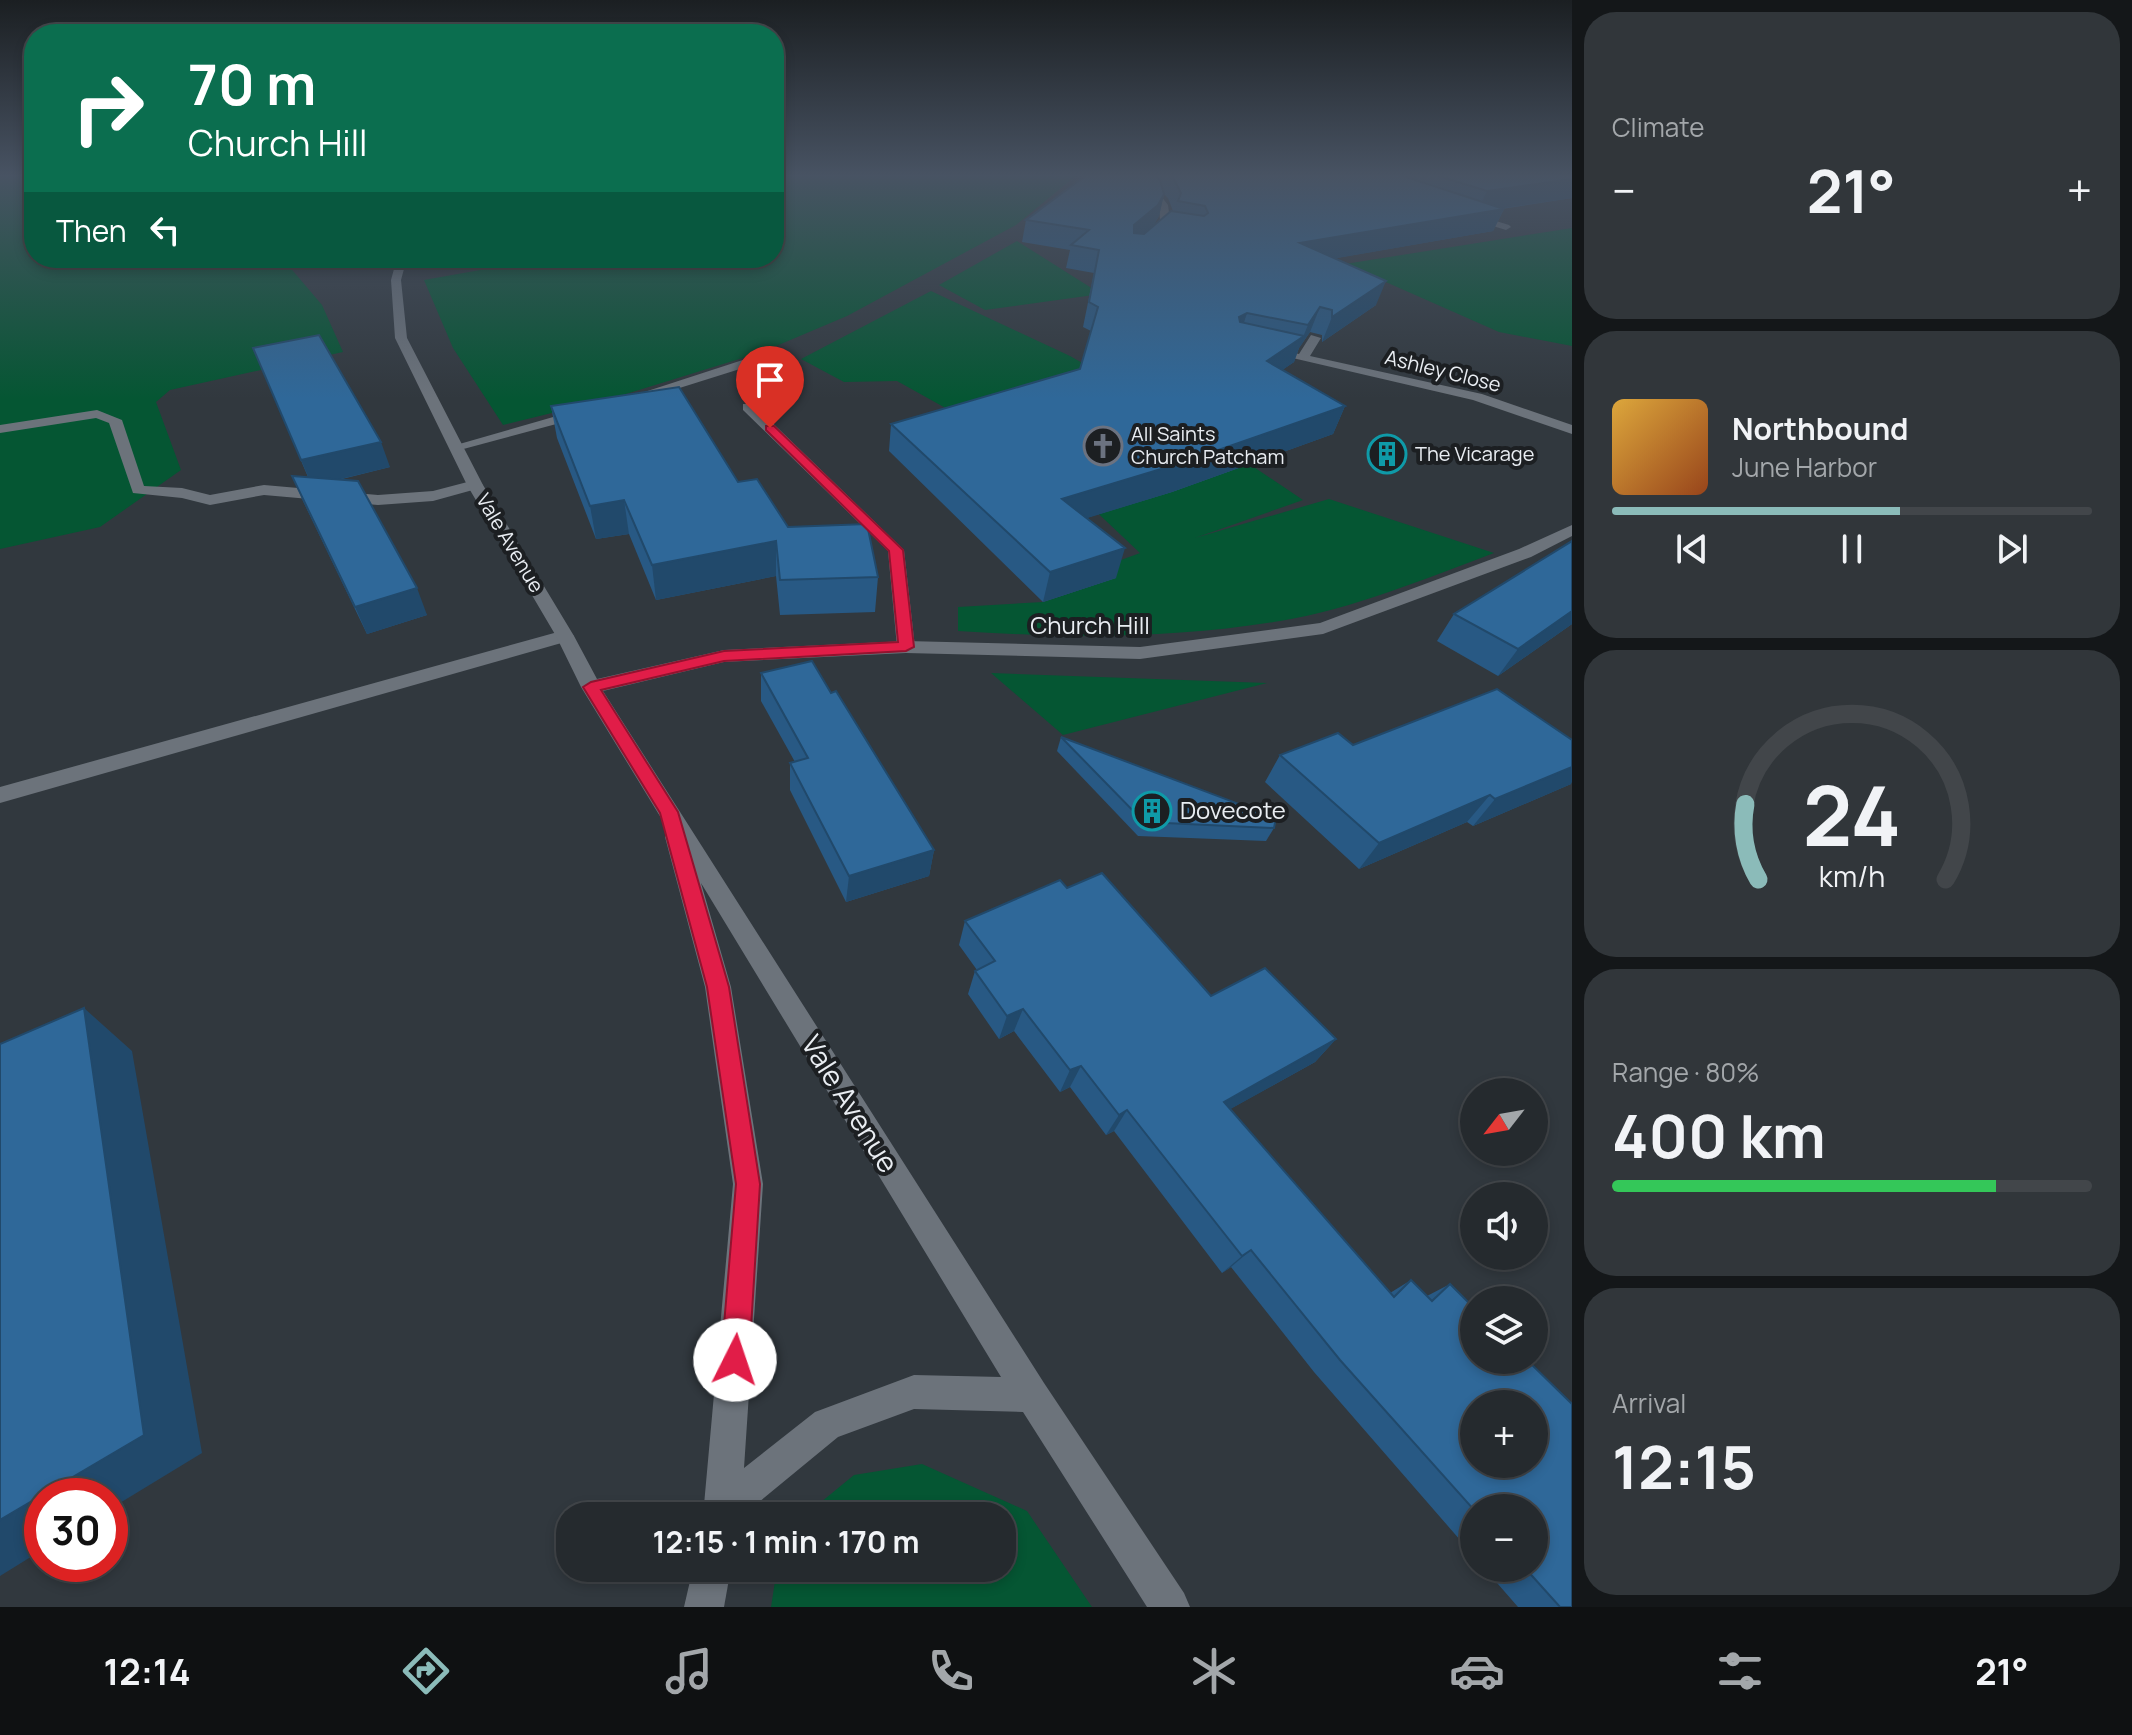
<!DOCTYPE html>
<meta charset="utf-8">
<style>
body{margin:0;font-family:Manrope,sans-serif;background:#31363a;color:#f1f3f6;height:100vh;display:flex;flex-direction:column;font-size:30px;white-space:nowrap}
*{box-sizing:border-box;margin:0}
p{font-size:26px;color:#a3a7aa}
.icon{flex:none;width:44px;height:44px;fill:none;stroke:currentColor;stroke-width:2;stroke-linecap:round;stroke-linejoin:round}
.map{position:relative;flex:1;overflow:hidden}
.drawer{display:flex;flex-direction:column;gap:12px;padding:12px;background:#141719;width:560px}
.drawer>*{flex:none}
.guide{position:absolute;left:24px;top:24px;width:760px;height:244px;border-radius:32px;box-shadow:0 4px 12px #0003,0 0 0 2px #42464a;background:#0b6e4f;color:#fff;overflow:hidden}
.needle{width:52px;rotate:239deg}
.fabs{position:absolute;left:1460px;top:1078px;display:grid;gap:16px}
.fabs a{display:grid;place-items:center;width:88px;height:88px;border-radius:50%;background:#252a2e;box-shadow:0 4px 12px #0003,0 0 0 2px #42464a;font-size:40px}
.speed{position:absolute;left:24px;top:1478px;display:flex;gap:16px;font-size:40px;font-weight:700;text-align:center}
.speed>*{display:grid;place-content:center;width:104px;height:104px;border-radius:50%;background:#252a2e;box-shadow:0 4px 12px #0003,0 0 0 2px #42464a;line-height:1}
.speed .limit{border:12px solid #d22;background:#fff;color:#111}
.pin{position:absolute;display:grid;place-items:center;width:68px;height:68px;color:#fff;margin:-82px -34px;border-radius:50% 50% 50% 0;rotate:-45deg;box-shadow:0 0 8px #0007}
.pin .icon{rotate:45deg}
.me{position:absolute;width:88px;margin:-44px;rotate:4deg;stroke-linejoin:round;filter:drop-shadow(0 0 6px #0008)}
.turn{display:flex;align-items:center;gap:28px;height:168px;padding:0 32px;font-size:36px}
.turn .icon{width:104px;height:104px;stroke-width:2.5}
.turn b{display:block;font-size:56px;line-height:68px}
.then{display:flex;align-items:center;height:76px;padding:0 32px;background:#0003;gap:16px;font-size:30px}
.big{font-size:60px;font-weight:700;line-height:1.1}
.drawer .widget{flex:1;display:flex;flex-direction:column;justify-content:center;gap:12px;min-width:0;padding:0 28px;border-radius:32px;background:#31363a}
.drawer .dial{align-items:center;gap:0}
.dial svg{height:208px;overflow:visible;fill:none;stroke:#42464a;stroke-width:7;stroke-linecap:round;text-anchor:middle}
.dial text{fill:#f1f3f6;stroke:none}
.song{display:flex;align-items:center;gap:24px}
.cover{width:96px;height:96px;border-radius:12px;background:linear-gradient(135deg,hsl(40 70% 55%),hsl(20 70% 35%))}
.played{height:8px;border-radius:4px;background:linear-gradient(90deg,#8bbbb9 60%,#42464a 60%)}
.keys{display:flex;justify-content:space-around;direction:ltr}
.heat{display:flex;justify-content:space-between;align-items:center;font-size:44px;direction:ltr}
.charge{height:12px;border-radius:6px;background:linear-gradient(90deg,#34c759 80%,#42464a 0)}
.trip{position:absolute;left:556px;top:1502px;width:460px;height:80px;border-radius:32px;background:#252a2e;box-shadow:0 4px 12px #0003,0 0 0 2px #42464a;font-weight:700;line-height:80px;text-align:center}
.menu{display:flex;height:128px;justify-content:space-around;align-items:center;background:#0f1112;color:#a3a7aa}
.menu .icon{width:56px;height:56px}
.menu .selected{color:#8bbbb9}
.menu b{font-size:36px;color:#f1f3f6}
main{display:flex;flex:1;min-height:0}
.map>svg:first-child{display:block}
</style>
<main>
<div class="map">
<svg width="1572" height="1607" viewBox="0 0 1572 1607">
<rect width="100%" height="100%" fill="#31383e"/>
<g fill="#055633">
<path d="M0 174H34V258H282L322 305 343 352 170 390 156 402 181 470 100 527 0 549Z"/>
<path d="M774 174H1078L1016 225 847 316 762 352 613 398 503 425 453 348 424 280 549 258H774Z"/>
<path d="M1572 228V346L1499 332 1345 264Z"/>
<path d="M1017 241 1101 294 985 310 939 285Z"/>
<path d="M931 291 1070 356 1190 424 1303 500 1195 538 1329 499 1494 553C1424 579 1353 609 1280 621 1173 639 1066 638 958 631V607L1043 602 1115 578 1102 567 1140 553 1086 502 985 430 897 381 844 382 801 359Z"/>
<path d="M991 673 1267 683 1063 735Z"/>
<path d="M922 1464 1027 1511 1092 1607H771L777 1568H1002V1516H804L854 1475Z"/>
</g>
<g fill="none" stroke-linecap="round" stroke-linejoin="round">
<g fill="#6c737b" fill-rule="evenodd">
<path d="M755 356 761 360 759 363 635 402 623 399Z"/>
<path d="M743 404H753L904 550 915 647 913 651H899L897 647 888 551 743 410Z"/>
<path d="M581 409 588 413 586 416 456 451 449 447Z"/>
<path d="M97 410 122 420 144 486 182 488 210 495 264 485 378 495 433 491 475 480 483 485 480 488 433 501 378 505 264 495 210 505 182 498 133 493 109 423 96 418 0 433V425Z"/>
<path d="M565 630 574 636 572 640 0 803V787Z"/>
</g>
<g fill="#6c737b" fill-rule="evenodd">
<path d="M1136 174H1144L1168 205 1170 220 1155 239 1147 237 1160 220 1159 205Z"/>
<path d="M1470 213 1509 225 1511 227 1506 230 1467 218Z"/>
<path d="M397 258H407L401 280 407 338 483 485 574 636 597 679 724 650 906 641 1140 647 1320 623 1519 549 1572 525V536L1531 557 1323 634 1140 659 906 653 724 662 603 691 1044 1383 1184 1593 1190 1607H1147L1023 1412 914 1409 838 1437 742 1516H703L733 1184 705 987 665 837 669 831 581 687 556 636 467 485 395 338 391 280ZM701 883 1001 1377 914 1375 815 1412 744 1468 763 1184 731 987Z"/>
<path d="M1311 335 1321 338 1310 356 1482 394 1572 425V434L1473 400 1262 351 1268 347 1299 354Z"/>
<path d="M693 1568H731L724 1607H684Z"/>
</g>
</g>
<g fill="#285984" fill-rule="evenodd">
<path d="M1088 174H1572V198L1502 209H1504L1493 231 1336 258 1376 305 1322 342V335L1310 332 1299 348 1294 362 1282 370 1345 406 1333 434 1172 492 1086 518 1116 578 1043 602 889 451 891 424 1080 369 1091 331 1083 327 1094 273 1066 268 1070 250 1022 242 1026 220ZM1164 194 1168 198 1173 211 1153 226 1159 216Z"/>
<path d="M253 348 390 467 338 480 427 615 367 634 303 501 292 476 308 477Z"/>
<path d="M551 406 788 527 878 577 875 612 780 615 776 576 656 600 629 534 596 539 557 438Z"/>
<path d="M1454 614 1572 624 1498 676 1437 641Z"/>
<path d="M761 673 831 693 934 850 929 876 846 902 790 790V763L795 762 761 701Z"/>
<path d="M1061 737 1274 828 1266 841 1138 836 1057 751Z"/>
<path d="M1353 745 1571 784 1473 826 1467 822 1359 869 1265 782 1280 755Z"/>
<path d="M1067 888 1211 996 1336 1039 1315 1062 1230 1109 1390 1293 1411 1280 1427 1296 1450 1284 1572 1607H1518L1484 1568H1534L1474 1508V1556L1314 1372 1231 1267 1222 1273 1114 1131 1106 1135 1070 1087 1060 1092 1014 1031 999 1039 968 994 975 971 977 970 959 945 965 921Z"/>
</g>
<g fill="#21496b">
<path d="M1391 174H1416L1414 179 1387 182Z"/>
<path d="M1572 179V198L1477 212 1487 191Z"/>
<path d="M1164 194 1159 216 1153 227 1128 248 1134 225Z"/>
<path d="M1504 209 1493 231 1292 266 1300 243Z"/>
<path d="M1386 281 1376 305 1322 342 1332 317Z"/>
<path d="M1320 307 1310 332 1299 348 1294 362 1257 388 1267 361 1303 337 1308 325Z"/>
<path d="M1247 313 1239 338V317Z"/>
<path d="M1345 406 1333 434 1172 492 1055 528 1062 499Z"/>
<path d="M381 442 390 467 312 486 301 460Z"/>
<path d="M624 500 629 534 596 539 590 506Z"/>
<path d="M776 541V576L656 600 652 565Z"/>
<path d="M1125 548 1116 578 1043 602 1050 572Z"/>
<path d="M417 588 427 615 367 634 355 607Z"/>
<path d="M1572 611V624L1498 676 1518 649Z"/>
<path d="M1572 767V782L1571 784 1473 826 1495 799Z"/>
<path d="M1490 795 1467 822 1359 869 1379 843Z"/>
<path d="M934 850 929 876 846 902 849 876Z"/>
<path d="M84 1008 132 1051 202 1453 110 1509V1496H42V1550L0 1576V1520Z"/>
<path d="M1023 1009 1014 1031 999 1039 1007 1016Z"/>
<path d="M1336 1039 1315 1062 1207 1122 1224 1102Z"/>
<path d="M1081 1066 1070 1087 1060 1092 1070 1070Z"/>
<path d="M1127 1110 1114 1131 1106 1135 1119 1115Z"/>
<path d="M1251 1250 1231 1267 1222 1273 1242 1256Z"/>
</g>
<g fill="#2f6899" stroke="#21496b" stroke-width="2" fill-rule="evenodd">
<path d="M1088 174H1154L1160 180 1164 194 1158 205 1134 225V233L1144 234 1171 211 1204 216 1208 213 1205 206 1178 201 1181 193 1173 177 1170 174H1397L1504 209 1300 243 1386 281 1332 317V310L1320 307 1308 325 1247 313 1239 317 1240 322 1304 336 1267 361 1345 406 1181 463 1062 499 1125 548 1050 572 891 424 1080 369 1098 307 1089 302 1099 250 1071 245 1089 230 1026 220Z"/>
<path d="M1432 174H1572V179L1487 191Z"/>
<path d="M319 335 381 442 301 460 253 348Z"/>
<path d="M679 387 738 482 757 479 788 527 867 524 878 577 780 580 776 541 652 565 624 500 590 506 551 406Z"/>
<path d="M292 476 358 481 417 588 355 607Z"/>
<path d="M1572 541V611L1518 649 1454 614Z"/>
<path d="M812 661 831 693 836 691 934 850 849 876 790 763 808 758 761 673Z"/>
<path d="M1497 689 1572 740V767L1495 799 1490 795 1379 843 1280 755 1338 733 1353 745Z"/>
<path d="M1061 737 1276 818 1274 828 1144 822Z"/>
<path d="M1102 873 1211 996 1265 968 1336 1039 1224 1102 1394 1297 1411 1280 1432 1301 1450 1284 1474 1308V1360H1527L1572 1404V1607H1560L1525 1568H1534V1508H1474V1510L1340 1360 1251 1250 1242 1256 1127 1110 1119 1115 1081 1066 1070 1070 1023 1009 1007 1016 975 971 995 961 965 921 1060 880 1067 888ZM1474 1404H1534V1464H1474Z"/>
<path d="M84 1008 144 1435 0 1520V1044Z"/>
</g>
<linearGradient id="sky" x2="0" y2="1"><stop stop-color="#1b1f22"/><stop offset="0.44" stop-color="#485363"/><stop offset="1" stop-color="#485363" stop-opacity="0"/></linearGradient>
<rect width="1572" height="399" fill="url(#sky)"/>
<path fill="#e11d48" stroke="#92132f" stroke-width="2" d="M766 426H774L903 550 914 647 906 651 724 661 601 690 678 812 729 987 760 1184 749 1360 745 1370 735 1374 725 1370 721 1360 736 1184 707 987 660 813 583 687 591 682 724 651 898 642 889 551 766 430Z"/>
<defs>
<g id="church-ring" transform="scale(2)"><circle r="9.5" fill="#1c1f22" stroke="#6b7280" stroke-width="1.5"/><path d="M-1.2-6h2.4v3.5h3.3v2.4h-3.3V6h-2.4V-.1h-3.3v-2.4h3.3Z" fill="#6b7280"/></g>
<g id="building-ring" transform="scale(2)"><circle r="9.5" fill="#1c1f22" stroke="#0f9aa8" stroke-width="1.5"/><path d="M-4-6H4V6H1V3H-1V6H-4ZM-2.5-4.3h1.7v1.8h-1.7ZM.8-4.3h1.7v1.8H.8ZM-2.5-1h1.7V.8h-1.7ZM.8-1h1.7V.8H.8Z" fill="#0f9aa8"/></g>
</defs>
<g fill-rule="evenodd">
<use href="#church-ring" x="1103" y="446"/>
<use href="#building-ring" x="1387" y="454"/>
<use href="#building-ring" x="1152" y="811"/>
</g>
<g text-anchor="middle" stroke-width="8" stroke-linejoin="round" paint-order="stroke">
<g font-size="20" fill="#e9edf2" stroke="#1c1f22">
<text transform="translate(1443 371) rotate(14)" y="7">Ashley Close</text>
<text transform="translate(510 543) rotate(59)" y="7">Vale Avenue</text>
</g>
<g font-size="20" fill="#e9edf2" stroke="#1c1f22" text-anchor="start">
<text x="1131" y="441">All Saints<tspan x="1131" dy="23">Church Patcham</tspan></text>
<text x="1415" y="461">The Vicarage</text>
</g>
<g font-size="24" fill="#e9edf2" stroke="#1c1f22">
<text x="1090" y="634">Church Hill</text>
</g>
<g font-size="24" fill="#e9edf2" stroke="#1c1f22" text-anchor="start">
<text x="1180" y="819">Dovecote</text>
</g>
<g font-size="28" fill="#e9edf2" stroke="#1c1f22">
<text transform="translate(850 1104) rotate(58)" y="10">Vale Avenue</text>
</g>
</g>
</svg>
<div class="fabs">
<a><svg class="needle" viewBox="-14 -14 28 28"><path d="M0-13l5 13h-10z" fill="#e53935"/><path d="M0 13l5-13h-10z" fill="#a3a7aa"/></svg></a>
<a><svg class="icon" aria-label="sound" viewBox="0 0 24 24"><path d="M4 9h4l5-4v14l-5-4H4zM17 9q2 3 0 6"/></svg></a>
<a><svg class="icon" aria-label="layers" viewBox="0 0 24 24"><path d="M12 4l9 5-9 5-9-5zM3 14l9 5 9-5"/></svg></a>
<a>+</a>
<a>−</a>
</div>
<div class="speed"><div class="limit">30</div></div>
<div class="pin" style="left:770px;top:428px;background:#d93025"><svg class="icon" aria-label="arrive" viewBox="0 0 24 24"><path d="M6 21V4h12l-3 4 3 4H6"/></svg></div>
<svg class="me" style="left:735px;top:1360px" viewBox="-20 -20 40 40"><circle r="19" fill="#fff"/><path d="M0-13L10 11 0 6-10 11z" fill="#e11d48"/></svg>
<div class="trip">12:15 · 1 min · 170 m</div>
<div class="guide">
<div class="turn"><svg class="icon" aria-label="right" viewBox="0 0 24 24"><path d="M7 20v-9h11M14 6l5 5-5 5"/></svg><div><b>70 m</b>Church Hill</div></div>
<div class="then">Then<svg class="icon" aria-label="left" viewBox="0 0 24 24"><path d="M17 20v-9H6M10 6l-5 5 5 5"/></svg></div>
</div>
</div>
<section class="drawer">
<div class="widget"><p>Climate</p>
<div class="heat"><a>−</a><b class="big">21°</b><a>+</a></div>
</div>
<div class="widget">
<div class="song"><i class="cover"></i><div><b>Northbound</b><p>June Harbor</p></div></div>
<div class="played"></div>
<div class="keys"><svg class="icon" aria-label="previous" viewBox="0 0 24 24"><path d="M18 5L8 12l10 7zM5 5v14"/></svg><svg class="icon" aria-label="pause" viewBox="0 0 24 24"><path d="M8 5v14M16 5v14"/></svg><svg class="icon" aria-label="next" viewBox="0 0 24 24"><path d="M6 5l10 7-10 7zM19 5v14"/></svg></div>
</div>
<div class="widget dial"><svg viewBox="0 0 100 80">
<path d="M14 69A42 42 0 1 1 86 69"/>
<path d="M14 69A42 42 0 0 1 9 40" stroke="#8bbbb9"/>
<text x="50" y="56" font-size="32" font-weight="700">24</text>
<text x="50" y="72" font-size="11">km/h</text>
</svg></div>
<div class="widget"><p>Range · 80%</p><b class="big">400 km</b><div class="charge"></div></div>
<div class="widget"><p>Arrival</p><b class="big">12:15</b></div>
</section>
</main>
<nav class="menu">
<b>12:14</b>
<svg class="icon selected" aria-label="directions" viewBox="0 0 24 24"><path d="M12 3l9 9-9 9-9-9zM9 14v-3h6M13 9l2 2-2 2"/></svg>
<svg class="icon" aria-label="music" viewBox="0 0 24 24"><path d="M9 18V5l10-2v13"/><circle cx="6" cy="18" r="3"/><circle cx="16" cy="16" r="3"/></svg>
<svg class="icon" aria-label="phone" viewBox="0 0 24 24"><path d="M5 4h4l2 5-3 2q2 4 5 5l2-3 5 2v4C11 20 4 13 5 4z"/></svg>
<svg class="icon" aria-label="climate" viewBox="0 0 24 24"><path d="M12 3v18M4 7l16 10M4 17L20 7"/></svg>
<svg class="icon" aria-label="car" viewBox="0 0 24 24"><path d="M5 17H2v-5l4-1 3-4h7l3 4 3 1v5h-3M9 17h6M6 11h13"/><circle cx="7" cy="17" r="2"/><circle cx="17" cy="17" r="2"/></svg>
<svg class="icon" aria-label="filters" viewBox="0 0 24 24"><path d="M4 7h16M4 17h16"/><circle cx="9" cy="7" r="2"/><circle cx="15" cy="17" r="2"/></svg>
<b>21°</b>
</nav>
